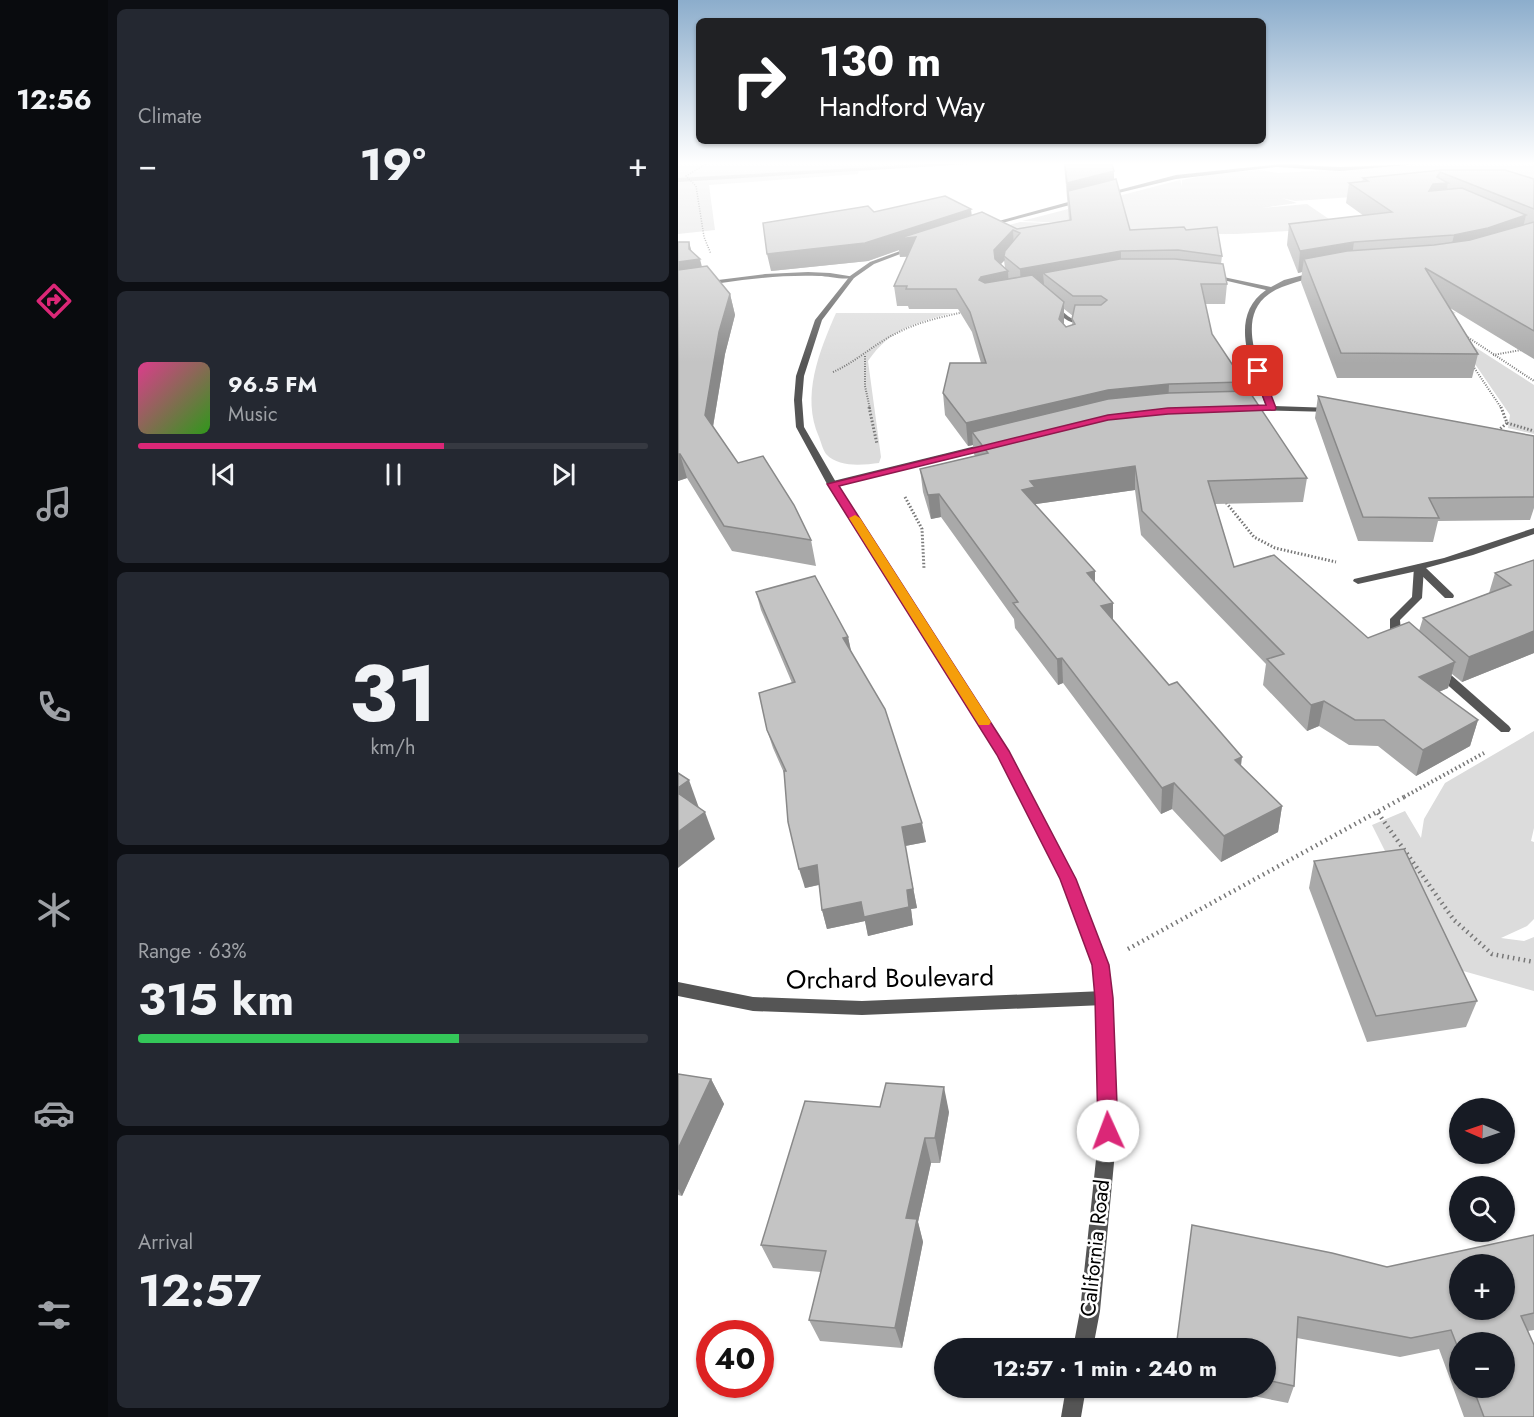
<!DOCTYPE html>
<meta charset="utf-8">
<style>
body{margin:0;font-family:Jost,sans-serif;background:#242831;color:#f1f3f6;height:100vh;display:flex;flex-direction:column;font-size:22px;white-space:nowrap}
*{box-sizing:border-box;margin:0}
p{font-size:20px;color:#9ea1a6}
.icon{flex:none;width:33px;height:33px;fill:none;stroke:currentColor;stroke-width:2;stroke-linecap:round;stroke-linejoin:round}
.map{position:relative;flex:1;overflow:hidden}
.panel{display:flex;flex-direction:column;gap:9px;padding:9px;background:#0d0f14;width:570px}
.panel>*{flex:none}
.hud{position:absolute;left:18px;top:18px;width:570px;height:126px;border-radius:9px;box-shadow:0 2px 4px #0004;background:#202124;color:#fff;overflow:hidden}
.needle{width:39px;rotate:272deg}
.controls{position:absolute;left:771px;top:1098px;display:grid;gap:12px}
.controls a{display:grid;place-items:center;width:66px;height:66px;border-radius:50%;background:#171b24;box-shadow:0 2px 4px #0004;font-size:30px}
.speed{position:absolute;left:18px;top:1320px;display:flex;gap:12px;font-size:30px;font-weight:700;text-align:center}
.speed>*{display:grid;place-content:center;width:78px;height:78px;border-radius:50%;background:#171b24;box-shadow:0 2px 4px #0004;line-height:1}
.speed .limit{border:9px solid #d22;background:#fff;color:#111}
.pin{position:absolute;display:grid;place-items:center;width:51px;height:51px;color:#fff;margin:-26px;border-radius:12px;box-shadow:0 3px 9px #0006}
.me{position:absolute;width:66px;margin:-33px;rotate:358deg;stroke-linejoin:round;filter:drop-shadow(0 0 4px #0008)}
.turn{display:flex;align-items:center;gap:21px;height:126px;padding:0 24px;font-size:27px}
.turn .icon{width:78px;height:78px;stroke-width:2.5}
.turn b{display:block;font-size:42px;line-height:51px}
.big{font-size:45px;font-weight:700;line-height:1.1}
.panel .card{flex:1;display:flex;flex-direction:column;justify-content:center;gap:9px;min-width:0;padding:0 21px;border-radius:9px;background:#242831}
.panel .dial{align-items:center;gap:0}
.dial b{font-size:78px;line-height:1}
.song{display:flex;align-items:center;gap:18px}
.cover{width:72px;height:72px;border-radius:9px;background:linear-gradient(135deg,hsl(330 70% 55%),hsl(110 70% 35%))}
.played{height:6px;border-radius:3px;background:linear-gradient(90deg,#db2777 60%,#363941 60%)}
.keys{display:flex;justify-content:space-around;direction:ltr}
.heat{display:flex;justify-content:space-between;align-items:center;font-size:33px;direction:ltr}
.charge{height:9px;border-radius:4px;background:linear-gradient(90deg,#34c759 63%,#363941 0)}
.trip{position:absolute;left:256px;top:1338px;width:342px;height:60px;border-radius:30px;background:#171b24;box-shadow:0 2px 4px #0004;font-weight:700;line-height:60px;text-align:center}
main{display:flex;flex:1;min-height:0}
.tab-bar{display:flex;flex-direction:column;width:108px;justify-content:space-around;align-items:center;background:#090b0e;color:#9ea1a6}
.tab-bar .icon{width:42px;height:42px}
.tab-bar .on{color:#db2777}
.tab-bar b{font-size:27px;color:#f1f3f6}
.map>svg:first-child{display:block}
</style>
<main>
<nav class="tab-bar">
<b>12:56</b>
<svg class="icon on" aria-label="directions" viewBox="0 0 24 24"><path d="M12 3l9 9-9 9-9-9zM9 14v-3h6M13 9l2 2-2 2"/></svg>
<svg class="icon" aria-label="music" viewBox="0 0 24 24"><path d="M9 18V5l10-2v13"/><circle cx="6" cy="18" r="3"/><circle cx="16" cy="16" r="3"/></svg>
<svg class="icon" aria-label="phone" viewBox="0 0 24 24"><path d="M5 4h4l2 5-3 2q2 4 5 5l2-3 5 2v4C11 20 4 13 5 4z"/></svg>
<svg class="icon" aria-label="climate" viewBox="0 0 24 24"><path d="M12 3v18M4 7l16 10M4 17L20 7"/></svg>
<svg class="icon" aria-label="car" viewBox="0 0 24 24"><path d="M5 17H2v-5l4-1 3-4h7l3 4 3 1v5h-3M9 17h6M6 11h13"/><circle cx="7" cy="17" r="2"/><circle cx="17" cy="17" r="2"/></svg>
<svg class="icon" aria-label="filters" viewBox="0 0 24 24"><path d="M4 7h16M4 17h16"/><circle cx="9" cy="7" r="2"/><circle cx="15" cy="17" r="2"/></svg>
</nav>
<section class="panel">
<div class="card"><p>Climate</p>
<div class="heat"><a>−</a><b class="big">19°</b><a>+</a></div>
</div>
<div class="card">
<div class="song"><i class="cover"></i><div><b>96.5 FM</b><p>Music</p></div></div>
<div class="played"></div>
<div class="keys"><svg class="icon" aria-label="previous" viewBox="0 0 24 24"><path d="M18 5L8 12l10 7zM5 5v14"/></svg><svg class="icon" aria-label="pause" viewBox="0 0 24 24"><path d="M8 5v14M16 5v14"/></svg><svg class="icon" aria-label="next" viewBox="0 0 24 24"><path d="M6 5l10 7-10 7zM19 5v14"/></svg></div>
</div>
<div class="card dial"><b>31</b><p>km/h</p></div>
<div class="card"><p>Range · 63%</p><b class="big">315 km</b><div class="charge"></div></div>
<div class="card"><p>Arrival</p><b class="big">12:57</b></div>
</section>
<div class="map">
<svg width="856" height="1417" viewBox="0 0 856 1417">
<rect width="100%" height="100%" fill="#fff"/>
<g fill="#dcdcdc">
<path d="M0 164H245L182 168 180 174 31 185 37 230 0 234Z"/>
<path d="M755 164H856V180L787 189 617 201 603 198 619 203 584 208 629 204 664 228 558 234 297 235 342 222 410 224 344 221 502 180 504 186V180L535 174 581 170 600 173Z"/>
<path d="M733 286 778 313 753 319 856 385V434L830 428 832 415 786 348 712 349 684 291Z"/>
<path d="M158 313H274C237 323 213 328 190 361L203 457 201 463C185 465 161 468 148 454 145 450 143 442 141 437 123 396 141 352 158 313Z"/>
<path d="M856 731V828L853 841 856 842V919L849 926 823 938 846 941 856 937V991L764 965 694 825 727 811 743 838 746 819 767 783Z"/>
</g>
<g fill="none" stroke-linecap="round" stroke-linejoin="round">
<path fill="#a3a3a3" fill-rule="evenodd" d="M247 164H292L0 182V178Z"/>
<path stroke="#777" stroke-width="1.5" stroke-dasharray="1 1.5" stroke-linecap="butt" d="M28 164 8 176 18 186 26 237 33 254"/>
<g stroke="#777" stroke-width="2" stroke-dasharray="1 1.5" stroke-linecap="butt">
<path d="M788 336 856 381"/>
<path d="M815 355 843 350"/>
<path d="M187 356V386L192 409"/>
<path d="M795 366 824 409"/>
<path d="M155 372C178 362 196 344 219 333 240 322 263 317 286 312"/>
</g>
<g stroke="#777" stroke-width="3" stroke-dasharray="1.5 2" stroke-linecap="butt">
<path d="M191 407 199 444"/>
<path d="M829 423 856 431"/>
<path d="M817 433 829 423 823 407"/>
<path d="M227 497 244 529 246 569"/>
<path d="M546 500 576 537 597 548 658 562"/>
</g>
<path stroke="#777" stroke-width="4" stroke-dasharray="1.5 3" stroke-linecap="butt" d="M726 797 806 753"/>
<g stroke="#777" stroke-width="4.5" stroke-dasharray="1.5 4" stroke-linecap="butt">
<path d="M700 813 776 920 814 954 856 962"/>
<path d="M450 949 728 796"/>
</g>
<g fill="#555" fill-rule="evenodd">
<path d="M373 305C382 305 385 314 393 318 399 321 407 318 413 321 396 329 385 318 373 307Z"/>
<path d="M741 564 746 567 744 598 722 620 723 632 731 638 725 641 712 633V619L734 597 736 567Z"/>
<path d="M760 666 764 667 831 726 833 729 831 732H823L756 673 754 670 756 667Z"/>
</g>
<g fill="#555" fill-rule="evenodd">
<path d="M601 164 662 167 741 164 662 171 599 167Z"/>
<path d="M130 272 152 273 177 277C168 281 151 276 141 276 93 274 47 283 0 289V285L87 274Z"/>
<path d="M637 272 642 273C627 282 606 283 591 294 555 319 585 375 596 406L654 408 658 410 654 412 564 410V406H588C575 370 548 318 588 290L528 276 531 274 593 287 606 280Z"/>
<path d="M310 443 313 444V448L154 487 149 484 151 482Z"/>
<path d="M856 528V534L795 555 748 568 775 594 776 596 775 598H767L739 571 680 584 675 581 676 579 766 558Z"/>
<path d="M0 982 75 997 184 1001 426 991 432 993 434 998 432 1003 426 1005 184 1015 75 1011 0 996Z"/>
</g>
<g fill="#555" fill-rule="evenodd">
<path d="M604 164H624L498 179 428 196 425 194 498 175Z"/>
<path d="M405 198 407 201 309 227 306 225Z"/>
<path d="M233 247 238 248 196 264 176 278 144 320 126 376 124 400 126 427 159 484 332 754 397 879 430 965 434 998 439 1131 422 1311 415 1348H395L402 1311 421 1131 418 998 414 965 383 879 320 755 149 484 118 427 116 400 118 376 137 320 172 276 192 262Z"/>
<path d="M388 1388H408L403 1417H383Z"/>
</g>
</g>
<g fill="#a9a9a9" fill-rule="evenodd">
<path d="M386 164H434L436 171V180L452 230H508L544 256 543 264 549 284 547 304H527L534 334 562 380 566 382 565 391 629 478 625 502 537 504 556 567 690 638 741 631 745 618 811 593 817 573 856 560V653L784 682 774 674 770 688 761 692 800 720 792 746 738 776 700 746 671 745 641 726 629 731 585 685 588 664 463 535 457 490 358 504V506L417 571V583L435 603V620L491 685 563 766 604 806 600 832 543 862 494 809 483 814 385 683 380 685 337 628 336 619 263 517 253 519 245 492 242 469 297 456 296 454 295 445 290 446 267 415 265 393 303 363 294 332 280 309H231L230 306H219L216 286 229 257H222L221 250 190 261 93 271 196 212 294 215 339 229 391 220ZM326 260 327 268 322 264ZM386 309 395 316 394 325 388 327 386 324Z"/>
<path d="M764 170 856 179V359L772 308 800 354 794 378H659L623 282 624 272 620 273 609 245 611 224 686 216 668 203 671 183 684 182 685 178Z"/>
<path d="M0 242H11L13 251 24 267 52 294 57 315 47 354 35 427 60 463 133 540 138 566 54 551 9 478 0 481Z"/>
<path d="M640 396 856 436V508L852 520 760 521 755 542 680 541 637 418Z"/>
<path d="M78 592 170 637 173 652 248 842 227 846 239 908 233 909 235 925 190 936 187 921 149 929 144 910 141 885 127 888 106 773 95 748 89 730 114 683 83 610Z"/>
<path d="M636 861 799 1001 788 1027 689 1042 631 888Z"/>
<path d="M0 1074 33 1079 46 1104 4 1196 0 1195Z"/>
<path d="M271 1112 262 1163H253L240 1222 245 1242 224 1348 142 1341 131 1320 143 1272 95 1268 83 1245Z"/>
<path d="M856 1235V1330L850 1331 856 1417H786L761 1349 722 1357 619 1338 616 1386 610 1403 535 1388H588V1348H498L709 1267ZM782 1342 826 1388H782Z"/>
</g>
<g fill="#898989">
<path d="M436 171V189L390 191 389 201V183Z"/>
<path d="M762 172 760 184 770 183 766 202 751 191Z"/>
<path d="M293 209 295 225 240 255 222 257 221 250 190 261 93 271 89 254Z"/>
<path d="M848 215 843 236 771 256 776 235Z"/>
<path d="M335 230 336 249 326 256 327 260 318 269 316 250Z"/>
<path d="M11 242 16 260 22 259 27 279 0 283V262L11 249Z"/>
<path d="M676 242 673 263 626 259 624 272 620 273 622 251Z"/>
<path d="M443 251V270L365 273 366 284 343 289 342 269Z"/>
<path d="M330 271 331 291 304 297 301 280 303 277Z"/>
<path d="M52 294 57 315 47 354 33 438 27 415 41 332Z"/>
<path d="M386 302V323L382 339 381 319Z"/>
<path d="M491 384 490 407 294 432 295 445 290 446 288 423 430 390Z"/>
<path d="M0 454H2L9 478 0 481Z"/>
<path d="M457 466V490L358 504V511L344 490 352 481Z"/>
<path d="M261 494 263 517 253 519 250 495Z"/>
<path d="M417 571V596L409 573Z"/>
<path d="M435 603V628L423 606Z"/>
<path d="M856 631V653L784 682 791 657Z"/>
<path d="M170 637 174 655 165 638Z"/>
<path d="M384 658 385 683 380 685 379 659Z"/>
<path d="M777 662 770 688 734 703 741 677Z"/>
<path d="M646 701 641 726 629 731 633 705Z"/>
<path d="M800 720 792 746 738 776 745 750Z"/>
<path d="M564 757 561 783 557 760Z"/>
<path d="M11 780 21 808 0 799V788Z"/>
<path d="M496 783 494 809 483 814 484 788Z"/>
<path d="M604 806 600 832 543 862 546 836Z"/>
<path d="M27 812 37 839 0 868V832Z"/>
<path d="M244 823 248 842 227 846 239 908 233 909 235 925 190 936 187 921 149 929 144 910 229 890 224 827Z"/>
<path d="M139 865 144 884 127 888 121 869Z"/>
<path d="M33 1079 46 1104 4 1196 0 1189V1149Z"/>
<path d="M266 1087 271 1112 262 1163 257 1138Z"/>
<path d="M247 1138 253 1163 240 1222 245 1242 224 1348 217 1328 228 1218Z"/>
</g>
<g fill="#c4c4c4" stroke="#898989" stroke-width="1.5" fill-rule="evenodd">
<path d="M387 164H434L436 171 389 183Z"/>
<path d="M764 170H827L856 179V209L762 172 759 177 770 183 755 184 751 191 784 188 848 215 810 228 776 235 676 242 622 251 611 224 714 212 671 183 690 181 685 178Z"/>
<path d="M438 179 452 230 506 227 508 230 539 227 544 256 500 250 443 251 342 269 326 256 327 251 342 233 335 230 316 250 317 259 330 271 303 277 301 280 307 283 354 275 386 302 381 319 388 327 397 324 394 319 397 305H423L429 300 423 296H395L365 273 442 259H497L545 264 549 284H523L534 334 562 376V380L566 382 491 384 430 390 288 423 265 393 272 363H308L292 312 278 289H228L229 286H216L238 237 219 239 304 212 339 229 393 220 390 191Z"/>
<path d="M267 196 293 209 187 243 89 254 85 223 190 206 196 212Z"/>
<path d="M856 222V331L747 268 800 354 663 353 626 259 669 251 756 245 792 240Z"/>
<path d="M0 242H11V249L22 259 0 262Z"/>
<path d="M29 266 52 294 41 332 27 415 60 463 85 456 116 505 133 540 46 526 2 454H0V270Z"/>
<path d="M571 391 629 478 530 481 556 567 596 555 690 638 731 622 777 662 741 677 800 720 745 750 706 720H677L646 701 633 705 589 659 606 654 464 511 457 466 352 481 357 487 344 490 417 571 409 573 435 603 423 606 491 685 499 682 564 757 557 760 604 806 546 836 496 783 484 788 384 658 379 659 335 603 340 602 261 494 250 495 242 469 310 453 294 432 430 399 491 393Z"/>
<path d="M640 396 856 436V497L751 498 761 518 685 517Z"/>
<path d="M856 560V631L791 657 745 618 833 585 817 573Z"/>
<path d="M137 576 170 637 165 638 207 709 244 823 224 827 235 889 229 890 231 907 186 917 183 902 144 910 139 865 121 869 110 822 106 771H108L89 730 81 693 117 682 78 592Z"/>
<path d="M0 773 11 780 0 788Z"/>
<path d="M0 793 27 812 0 832Z"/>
<path d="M726 849 799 1001 698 1016 636 861Z"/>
<path d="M0 1074 33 1079 0 1149Z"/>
<path d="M208 1083 266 1087 257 1138H247L228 1218 239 1219 217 1328 131 1320 148 1251 83 1245 127 1101 202 1107Z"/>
<path d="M514 1225 654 1253 709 1267 856 1235V1313L843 1316 856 1345V1417H806L795 1388H826V1342H782V1353L773 1330 733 1338 620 1317 616 1386 588 1380V1348H498ZM782 1264H826V1310H782Z"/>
</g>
<linearGradient id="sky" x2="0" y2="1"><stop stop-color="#8cadcc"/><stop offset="0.45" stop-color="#fff"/><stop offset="1" stop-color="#fff" stop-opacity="0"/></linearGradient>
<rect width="856" height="363" fill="url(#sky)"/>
<path fill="#db2777" stroke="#8e194d" stroke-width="1.5" d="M580 368 584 371 598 408 597 410 490 414 430 420 161 486 331 751 398 879 431 965 435 998 440 1131 437 1138 430 1141 423 1138 420 1131 417 998 414 965 382 879 319 755 149 484 430 415 490 408 588 405 575 371Z"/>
<path fill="#f59e0b" d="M177 515 182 518 311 719 313 722 311 725H301L171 518Z"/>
<g text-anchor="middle" stroke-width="5" stroke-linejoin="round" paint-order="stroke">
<g font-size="21" fill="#000" stroke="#fff">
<text transform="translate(417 1248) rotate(-84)" y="7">California Road</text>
</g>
<g font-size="26" fill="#000" stroke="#fff">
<text transform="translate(212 978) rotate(-1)" y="9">Orchard Boulevard</text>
</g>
</g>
</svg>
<div class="controls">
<a><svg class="needle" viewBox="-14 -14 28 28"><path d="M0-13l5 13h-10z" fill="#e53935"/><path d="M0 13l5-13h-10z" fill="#9ea1a6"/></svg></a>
<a><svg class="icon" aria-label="search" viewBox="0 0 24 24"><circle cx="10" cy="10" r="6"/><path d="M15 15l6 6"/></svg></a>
<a>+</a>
<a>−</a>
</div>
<div class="speed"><div class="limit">40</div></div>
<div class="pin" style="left:580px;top:371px;background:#d93025"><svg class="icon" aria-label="arrive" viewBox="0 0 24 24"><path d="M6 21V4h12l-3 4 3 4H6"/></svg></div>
<svg class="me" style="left:430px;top:1131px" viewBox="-20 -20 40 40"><circle r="19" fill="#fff"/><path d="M0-13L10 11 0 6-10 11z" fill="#db2777"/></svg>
<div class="trip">12:57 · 1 min · 240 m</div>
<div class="hud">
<div class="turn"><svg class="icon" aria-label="right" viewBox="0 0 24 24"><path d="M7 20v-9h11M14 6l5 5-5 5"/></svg><div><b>130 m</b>Handford Way</div></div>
</div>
</div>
</main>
